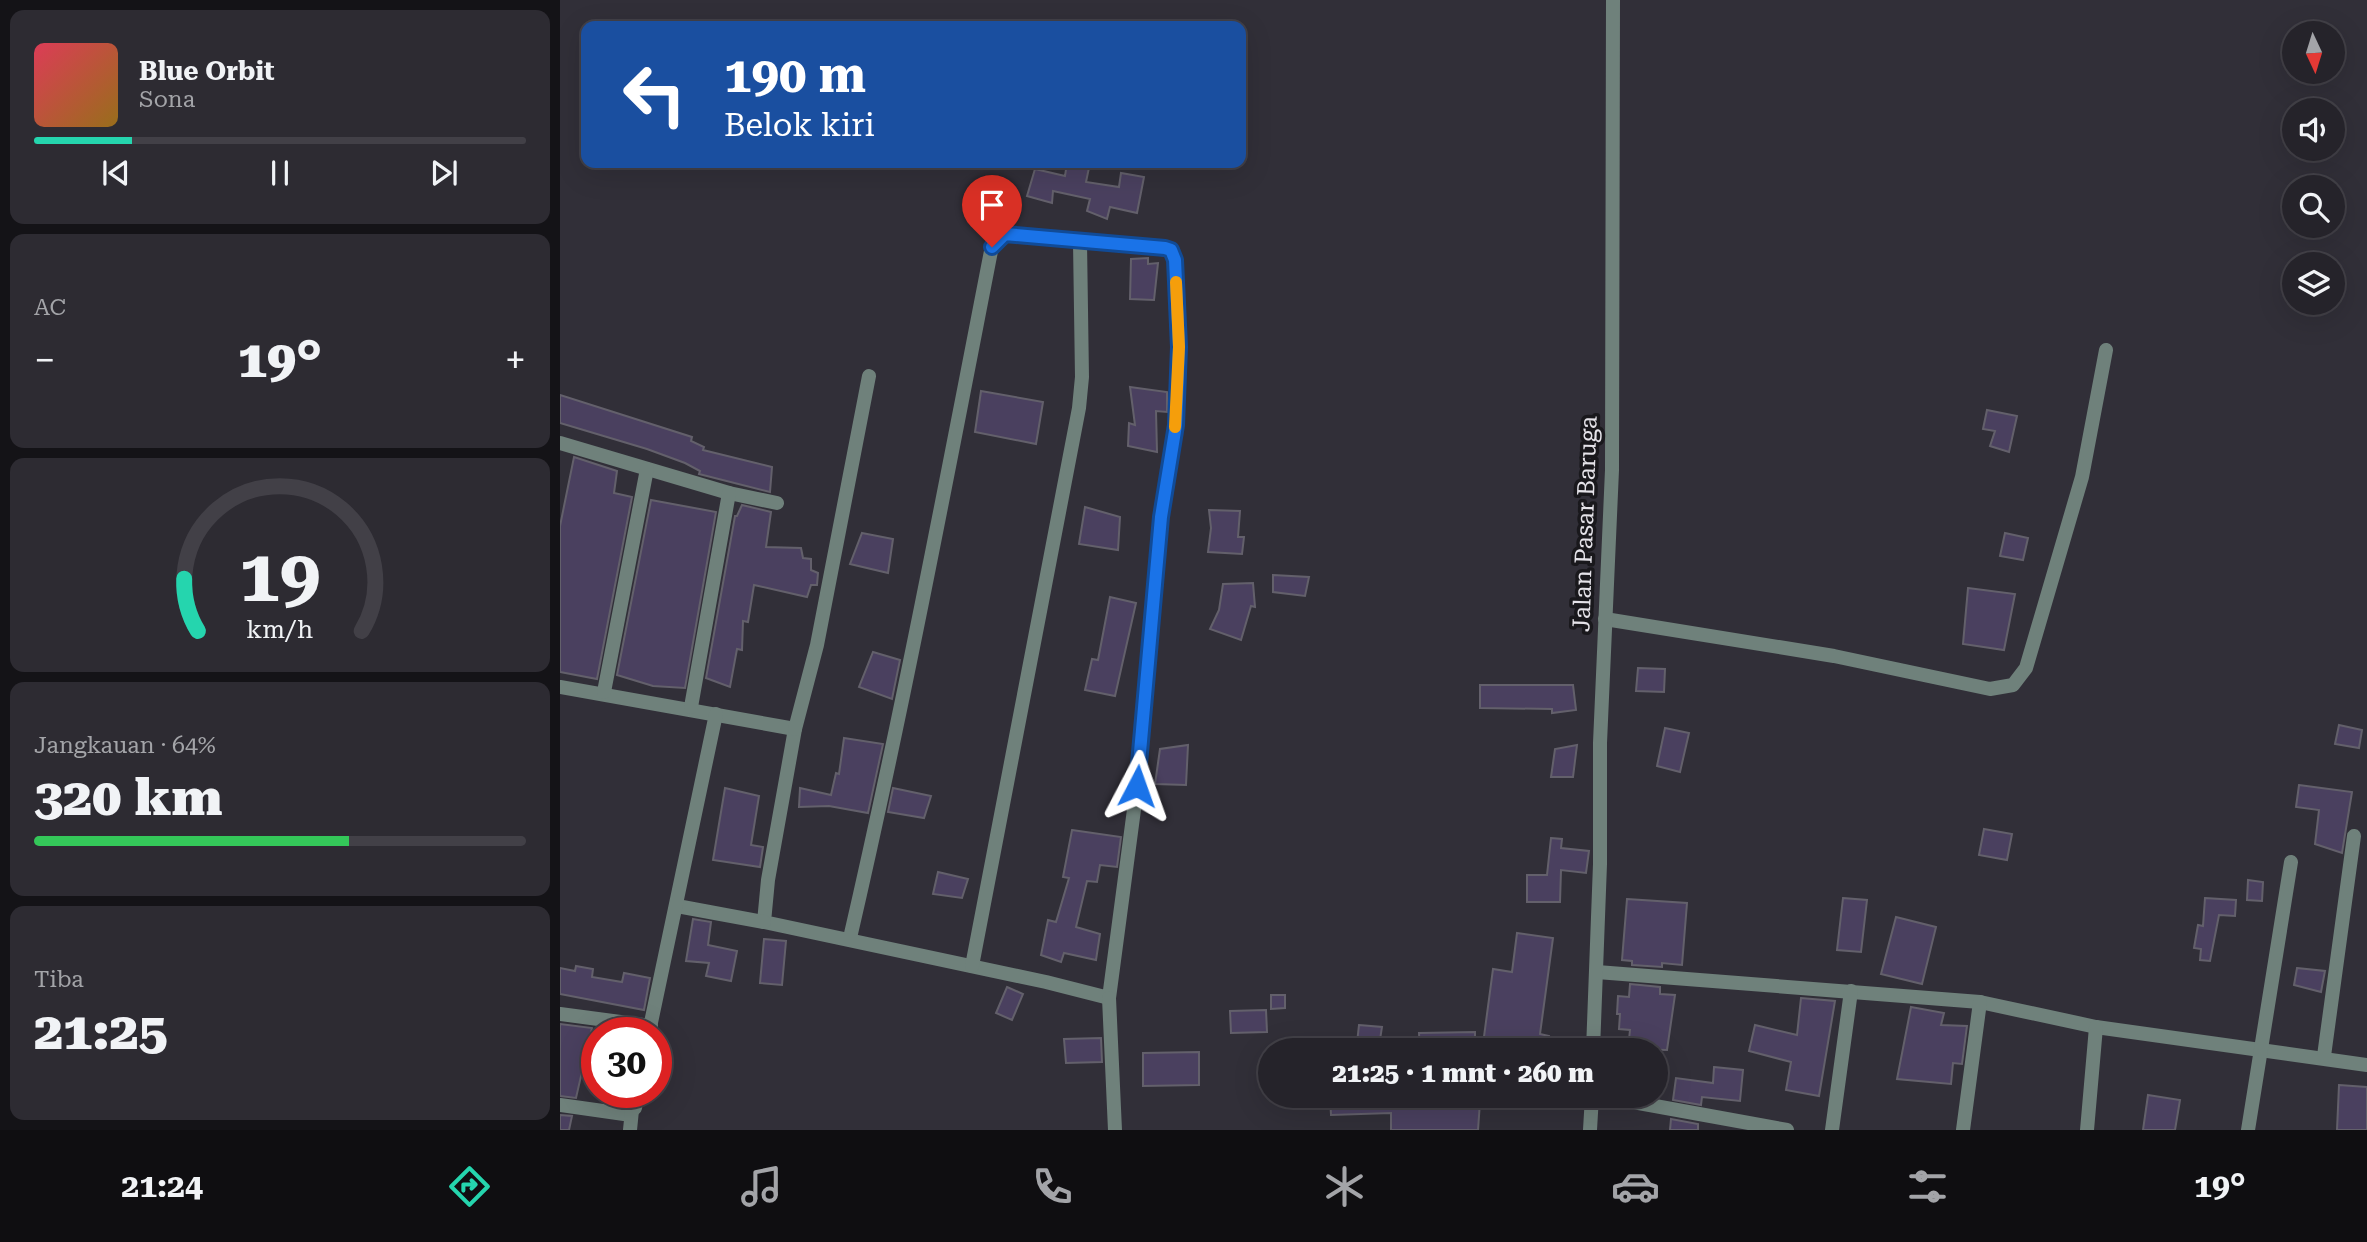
<!DOCTYPE html>
<html lang="id">
<meta charset="utf-8">
<style>
body{margin:0;font-family:"Roboto Serif",serif;background:#2d2b32;color:#f1f3f6;height:100vh;display:flex;flex-direction:column;font-size:26px;white-space:nowrap}
*{box-sizing:border-box;margin:0}
p{font-size:23px;color:#a3a4a8}
.icon{flex:none;width:38px;height:38px;fill:none;stroke:currentColor;stroke-width:2;stroke-linecap:round;stroke-linejoin:round}
.map{position:relative;flex:1;overflow:hidden}
.sheet{display:flex;flex-direction:column;gap:10px;padding:10px;background:#141317;width:560px}
.sheet>*{flex:none}
.banner{position:absolute;left:21px;top:21px;width:665px;height:147px;border-radius:14px;box-shadow:0 7px 28px #0002,0 0 0 2px #424047;background:#1a4fa0;color:#fff;overflow:hidden}
.needle{width:46px;rotate:176deg}
.fabs{position:absolute;left:1722px;top:21px;display:grid;gap:14px}
.fabs a{display:grid;place-items:center;width:63px;height:63px;border-radius:50%;background:#25232a;box-shadow:0 7px 28px #0002,0 0 0 2px #424047;font-size:35px}
.speed{position:absolute;left:21px;top:1017px;display:flex;gap:14px;font-size:35px;font-weight:700;text-align:center}
.speed>*{display:grid;place-content:center;width:91px;height:91px;border-radius:50%;background:#25232a;box-shadow:0 7px 28px #0002,0 0 0 2px #424047;line-height:1}
.speed .limit{border:10px solid #d22;background:#fff;color:#111}
.pin{position:absolute;display:grid;place-items:center;width:60px;height:60px;color:#fff;margin:-72px -30px;border-radius:50% 50% 50% 0;rotate:-45deg;box-shadow:0 0 7px #0007}
.pin .icon{rotate:45deg}
.me{position:absolute;width:77px;margin:-38px;rotate:4deg;stroke-linejoin:round;filter:drop-shadow(0 0 5px #0008)}
.turn{display:flex;align-items:center;gap:24px;height:147px;padding:0 28px;font-size:32px}
.turn .icon{width:91px;height:91px;stroke-width:2.5}
.turn b{display:block;font-size:49px;line-height:60px}
.big{font-size:52px;font-weight:800;line-height:1.1}
.sheet .tile{flex:1;display:flex;flex-direction:column;justify-content:center;gap:10px;min-width:0;padding:0 24px;border-radius:14px;background:#2d2b32}
.sheet .dial{align-items:center;gap:0}
.dial svg{height:182px;overflow:visible;fill:none;stroke:#424047;stroke-width:7;stroke-linecap:round;text-anchor:middle}
.dial text{fill:#f1f3f6;stroke:none}
.song{display:flex;align-items:center;gap:21px}
.cover{width:84px;height:84px;border-radius:10px;background:linear-gradient(135deg,hsl(350 70% 55%),hsl(40 70% 35%))}
.played{height:7px;border-radius:4px;background:linear-gradient(90deg,#25d5ae 20%,#424047 20%)}
.keys{display:flex;justify-content:space-around;direction:ltr}
.heat{display:flex;justify-content:space-between;align-items:center;font-size:38px;direction:ltr}
.charge{height:10px;border-radius:5px;background:linear-gradient(90deg,#34c759 64%,#424047 0)}
.trip{position:absolute;left:698px;top:1038px;width:410px;height:70px;border-radius:35px;background:#25232a;box-shadow:0 7px 28px #0002,0 0 0 2px #424047;font-weight:800;line-height:70px;text-align:center}
.dock{display:flex;height:112px;justify-content:space-around;align-items:center;background:#0f0e11;color:#a3a4a8}
.dock .icon{width:49px;height:49px}
.dock .selected{color:#25d5ae}
.dock b{font-size:32px;color:#f1f3f6}
main{display:flex;flex:1;min-height:0}
.map>svg:first-child{display:block}
</style>
<main>
<section class="sheet">
<div class="tile">
<div class="song"><i class="cover"></i><div><b>Blue Orbit</b><p>Sona</p></div></div>
<div class="played"></div>
<div class="keys"><svg class="icon" aria-label="previous" viewBox="0 0 24 24"><path d="M18 5L8 12l10 7zM5 5v14"/></svg><svg class="icon" aria-label="pause" viewBox="0 0 24 24"><path d="M8 5v14M16 5v14"/></svg><svg class="icon" aria-label="next" viewBox="0 0 24 24"><path d="M6 5l10 7-10 7zM19 5v14"/></svg></div>
</div>
<div class="tile"><p>AC</p>
<div class="heat"><a>−</a><b class="big">19°</b><a>+</a></div>
</div>
<div class="tile dial"><svg viewBox="0 0 100 80">
<path d="M14 69A42 42 0 1 1 86 69"/>
<path d="M14 69A42 42 0 0 1 8 46" stroke="#25d5ae"/>
<text x="50" y="56" font-size="32" font-weight="700">19</text>
<text x="50" y="72" font-size="11">km/h</text>
</svg></div>
<div class="tile"><p>Jangkauan · 64%</p><b class="big">320 km</b><div class="charge"></div></div>
<div class="tile"><p>Tiba</p><b class="big">21:25</b></div>
</section>
<div class="map">
<svg width="1807" height="1130" viewBox="0 0 1807 1130">
<rect width="100%" height="100%" fill="#312f38"/>
<g fill="#4a405f" stroke="#63606b" stroke-width="2">
<path d="M507 163H530L526 182 559 187 561 173 584 177 577 213 550 207 547 219 527 211 530 199 493 191 492 203 467 196 475 169 505 176Z"/>
<path d="M588 258V264L598 263 594 300 570 299 571 259Z"/>
<path d="M570 387 607 392V412L596 411 597 452 568 446 569 423 575 425Z"/>
<path d="M421 391 483 402 476 444 415 432Z"/>
<path d="M0 395 132 437 131 441 144 447 143 450 212 467 210 492 139 474 140 471 125 463 87 449 0 423Z"/>
<path d="M1427 410 1457 416 1449 452 1430 446 1435 431 1423 429Z"/>
<path d="M14 457 57 471 54 493 72 497 37 679 0 672V526Z"/>
<path d="M91 500 156 512 125 688 93 686 57 675Z"/>
<path d="M182 505 211 512 206 547 241 548 243 558 251 559V570L258 573 257 585H251L247 597 194 585 188 622 183 621 182 650 177 649 170 687 146 678 175 516H177Z"/>
<path d="M525 507 560 517 558 550 519 544Z"/>
<path d="M649 510 680 511 678 537H684L682 554 648 552 651 528Z"/>
<path d="M302 533 333 539 328 573 290 564Z"/>
<path d="M1445 533 1468 538 1463 560 1440 556Z"/>
<path d="M713 575 749 577 745 596 713 592Z"/>
<path d="M693 583 695 607 691 606 681 640 650 629 659 610 663 584Z"/>
<path d="M1408 588 1455 594 1444 650 1403 644Z"/>
<path d="M550 597 576 603 555 696 525 690 532 659 538 660Z"/>
<path d="M313 652 340 660 332 699 299 687Z"/>
<path d="M1078 668 1105 669 1104 692 1076 691Z"/>
<path d="M920 685H1013L1016 710 992 713V709L920 708Z"/>
<path d="M1779 725 1802 730 1799 748 1775 744Z"/>
<path d="M1105 728 1129 733 1120 772 1097 766Z"/>
<path d="M284 738 323 744 308 813 269 806 239 807 240 788 271 795 276 773 279 774Z"/>
<path d="M628 745 626 785 595 784 600 749Z"/>
<path d="M1017 745 1013 777H991L995 749Z"/>
<path d="M1739 785 1792 792 1782 853 1755 844 1759 810 1736 807Z"/>
<path d="M165 788 199 796 191 845 203 847 200 867 153 860Z"/>
<path d="M333 788 371 796 364 818 328 812Z"/>
<path d="M1424 829 1452 834 1447 860 1419 855Z"/>
<path d="M512 830 561 837 557 867 540 865 537 882 527 881 516 927 540 934 536 960 504 953 501 962 481 955 488 920 496 922 509 878 503 877Z"/>
<path d="M991 838 1002 839 1001 848 1029 851 1026 873 1001 870 1000 902H967V875H987Z"/>
<path d="M378 872 408 879 402 898 373 894Z"/>
<path d="M1688 880 1703 882 1702 901 1687 900Z"/>
<path d="M1283 898 1307 900 1301 952 1277 950Z"/>
<path d="M1645 898 1676 900 1675 916 1659 915 1650 961 1640 960 1641 949 1634 948 1638 925 1643 926Z"/>
<path d="M1067 899 1127 903 1122 965 1102 963V967L1072 965V961L1062 960Z"/>
<path d="M1336 917 1376 927 1362 984 1321 974Z"/>
<path d="M133 919 151 922 148 945 177 951 171 981 146 976 149 963 126 961Z"/>
<path d="M957 933 993 938 980 1034 989 1036 987 1050 923 1044 933 969 952 972Z"/>
<path d="M204 939 226 941 222 985 200 983Z"/>
<path d="M16 966 33 969 32 977 62 982 64 973 90 978 84 1010 0 994V968L15 971Z"/>
<path d="M1737 968 1765 971 1761 992 1734 985Z"/>
<path d="M1070 984 1100 987V994L1115 995 1107 1050 1068 1049 1070 1030 1059 1029 1060 1014H1057L1058 996 1069 997Z"/>
<path d="M447 987 463 994 452 1020 436 1013Z"/>
<path d="M711 995H725V1008L711 1009Z"/>
<path d="M1241 998 1275 1001 1259 1096 1226 1090 1231 1062 1189 1051 1195 1025 1237 1035Z"/>
<path d="M1351 1007 1384 1013 1381 1025 1407 1026 1402 1064 1393 1063 1391 1084 1337 1079Z"/>
<path d="M706 1010 707 1032 671 1033 670 1011Z"/>
<path d="M0 1024 32 1028 16 1098 0 1096Z"/>
<path d="M799 1025 822 1027 819 1046 797 1043Z"/>
<path d="M915 1032V1050H860L859 1033Z"/>
<path d="M541 1038 542 1062 506 1063 504 1039Z"/>
<path d="M639 1052V1085L583 1086V1053Z"/>
<path d="M1154 1067 1183 1070 1180 1101 1142 1097 1141 1105 1113 1100 1116 1078 1153 1083Z"/>
<path d="M1779 1085 1807 1087V1130H1777Z"/>
<path d="M1588 1095 1620 1100 1615 1130H1583Z"/>
<path d="M770 1096 920 1102 918 1130H831V1113L771 1115Z"/>
<path d="M0 1115 12 1116 9 1130H0Z"/>
<path d="M1111 1119 1138 1124V1130H1110Z"/>
</g>
<g fill="none" stroke-linecap="round" stroke-linejoin="round">
<g stroke="#6f817b" stroke-width="14">
<path d="M0 443 169 493 217 503"/>
<path d="M1045 619 1274 656 1430 689 1453 685 1466 668 1522 477 1546 350"/>
<path d="M0 687 235 729 208 880 204 922 486 982 549 998 577 787 601 517 616 425 619 347 615 260 611 250 445 234 432 246C387 477 343 709 290 938"/>
<path d="M44 692 87 469"/>
<path d="M131 707 169 493"/>
<path d="M235 729 257 645 309 376"/>
<path d="M117 906 204 922"/>
<path d="M412 966 519 408 522 377 520 242"/>
<path d="M1037 972 1420 1002 1536 1027 1807 1065"/>
<path d="M549 998 555 1130"/>
<path d="M0 1014 91 1026"/>
<path d="M89 1032 156 714"/>
<path d="M1033 1050 1040 864V743L1052 470 1053 0"/>
<path d="M1764 1056 1794 836"/>
<path d="M1040 1096 1227 1130"/>
<path d="M0 1105 64 1114 75 1108 78 1092"/>
<path d="M70 1130 72 1110"/>
<path d="M1030 1130 1032 1096"/>
<path d="M1272 1130 1291 991"/>
<path d="M1403 1130 1420 1002"/>
<path d="M1527 1130 1536 1027"/>
<path d="M1688 1130 1731 862"/>
</g>
</g>
<g fill="none" stroke-linecap="round" stroke-linejoin="round">
<g stroke="#114b97" stroke-width="18">
<path id="route" d="M432 247 445 234 605 248 611 250 615 260 619 347 616 425 601 517 577 786"/>
</g>
<use href="#route" stroke="#1a73e8" stroke-width="12"/>
<path stroke="#f59e0b" stroke-width="12" d="M615 427 619 347 616 282"/>
</g>
<g text-anchor="middle" stroke-width="7" stroke-linejoin="round" paint-order="stroke">
<g font-size="24" fill="#e5e3e9" stroke="#19181c">
<text transform="translate(1025 524) rotate(-88)" y="8">Jalan Pasar Baruga</text>
</g>
</g>
</svg>
<div class="fabs">
<a><svg class="needle" viewBox="-14 -14 28 28"><path d="M0-13l5 13h-10z" fill="#e53935"/><path d="M0 13l5-13h-10z" fill="#a3a4a8"/></svg></a>
<a><svg class="icon" aria-label="sound" viewBox="0 0 24 24"><path d="M4 9h4l5-4v14l-5-4H4zM17 9q2 3 0 6"/></svg></a>
<a><svg class="icon" aria-label="search" viewBox="0 0 24 24"><circle cx="10" cy="10" r="6"/><path d="M15 15l6 6"/></svg></a>
<a><svg class="icon" aria-label="layers" viewBox="0 0 24 24"><path d="M12 4l9 5-9 5-9-5zM3 14l9 5 9-5"/></svg></a>
</div>
<div class="speed"><div class="limit">30</div></div>
<div class="pin" style="left:432px;top:247px;background:#d93025"><svg class="icon" aria-label="arrive" viewBox="0 0 24 24"><path d="M6 21V4h12l-3 4 3 4H6"/></svg></div>
<svg class="me" style="left:577px;top:786px" viewBox="-20 -20 40 40"><path d="M0-17L14 15 0 8-14 15z" fill="#1a73e8" stroke="#fff" stroke-width="4"/></svg>
<div class="trip">21:25 · 1 mnt · 260 m</div>
<div class="banner">
<div class="turn"><svg class="icon" aria-label="left" viewBox="0 0 24 24"><path d="M17 20v-9H6M10 6l-5 5 5 5"/></svg><div><b>190 m</b>Belok kiri</div></div>
</div>
</div>
</main>
<nav class="dock">
<b>21:24</b>
<svg class="icon selected" aria-label="directions" viewBox="0 0 24 24"><path d="M12 3l9 9-9 9-9-9zM9 14v-3h6M13 9l2 2-2 2"/></svg>
<svg class="icon" aria-label="music" viewBox="0 0 24 24"><path d="M9 18V5l10-2v13"/><circle cx="6" cy="18" r="3"/><circle cx="16" cy="16" r="3"/></svg>
<svg class="icon" aria-label="phone" viewBox="0 0 24 24"><path d="M5 4h4l2 5-3 2q2 4 5 5l2-3 5 2v4C11 20 4 13 5 4z"/></svg>
<svg class="icon" aria-label="climate" viewBox="0 0 24 24"><path d="M12 3v18M4 7l16 10M4 17L20 7"/></svg>
<svg class="icon" aria-label="car" viewBox="0 0 24 24"><path d="M5 17H2v-5l4-1 3-4h7l3 4 3 1v5h-3M9 17h6M6 11h13"/><circle cx="7" cy="17" r="2"/><circle cx="17" cy="17" r="2"/></svg>
<svg class="icon" aria-label="filters" viewBox="0 0 24 24"><path d="M4 7h16M4 17h16"/><circle cx="9" cy="7" r="2"/><circle cx="15" cy="17" r="2"/></svg>
<b>19°</b>
</nav>
